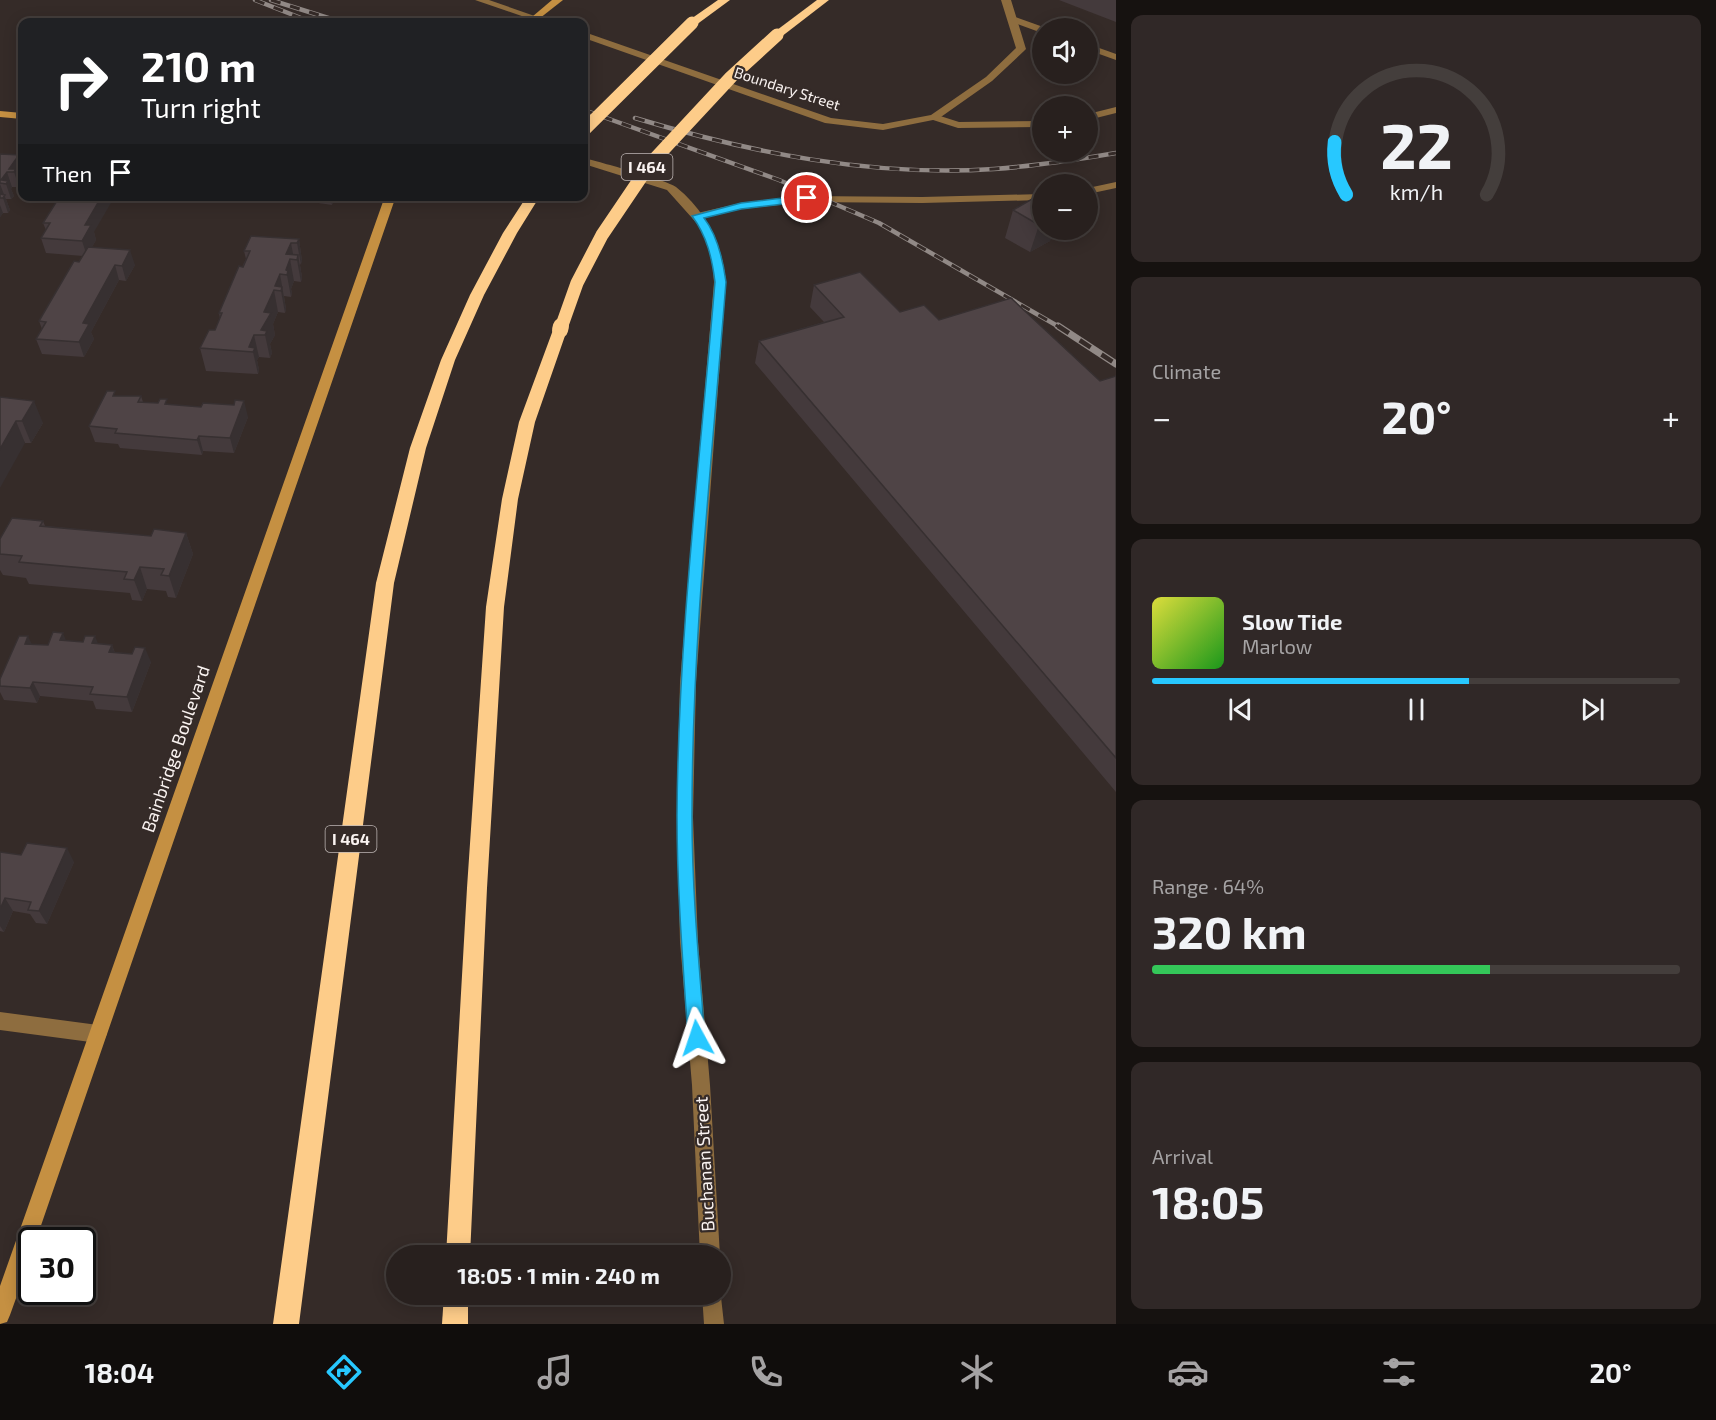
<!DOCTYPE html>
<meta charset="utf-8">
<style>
body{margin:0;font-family:"Exo 2",sans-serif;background:#302827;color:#f1f3f6;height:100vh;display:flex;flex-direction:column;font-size:22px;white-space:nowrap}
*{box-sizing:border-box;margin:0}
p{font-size:20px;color:#a5a3a4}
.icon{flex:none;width:33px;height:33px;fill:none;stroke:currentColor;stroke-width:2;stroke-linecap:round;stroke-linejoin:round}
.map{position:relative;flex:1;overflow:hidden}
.sheet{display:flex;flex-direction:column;gap:15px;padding:15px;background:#161210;width:600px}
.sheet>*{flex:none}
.banner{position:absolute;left:18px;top:18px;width:570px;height:183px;border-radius:12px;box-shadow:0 3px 15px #0003,0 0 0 2px #443e3c;background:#202124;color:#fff;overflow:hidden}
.buttons{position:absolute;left:1032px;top:18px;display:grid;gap:12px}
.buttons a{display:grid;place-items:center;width:66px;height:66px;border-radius:50%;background:#28201e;box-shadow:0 3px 15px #0003,0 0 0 2px #443e3c;font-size:30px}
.speed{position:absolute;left:18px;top:1227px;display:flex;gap:12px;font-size:30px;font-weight:700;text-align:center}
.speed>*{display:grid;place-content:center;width:78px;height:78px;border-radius:50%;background:#28201e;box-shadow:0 3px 15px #0003,0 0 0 2px #443e3c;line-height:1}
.speed .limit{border:3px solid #111;border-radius:9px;background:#fff;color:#111}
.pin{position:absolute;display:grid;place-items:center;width:51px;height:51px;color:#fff;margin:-26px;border:3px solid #fff;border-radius:50%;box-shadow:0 2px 6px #0007}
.me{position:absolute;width:66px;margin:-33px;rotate:355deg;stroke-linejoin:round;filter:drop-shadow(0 0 4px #0008)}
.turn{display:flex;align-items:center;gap:21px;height:126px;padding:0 24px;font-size:27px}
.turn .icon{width:78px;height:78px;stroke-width:2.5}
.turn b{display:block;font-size:42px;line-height:51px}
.then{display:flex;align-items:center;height:57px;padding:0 24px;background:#0003;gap:12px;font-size:22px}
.big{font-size:45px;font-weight:700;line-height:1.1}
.sheet .card{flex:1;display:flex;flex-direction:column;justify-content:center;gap:9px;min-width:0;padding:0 21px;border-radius:12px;background:#302827}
.sheet .dial{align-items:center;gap:0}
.dial svg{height:156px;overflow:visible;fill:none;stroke:#443e3c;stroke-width:7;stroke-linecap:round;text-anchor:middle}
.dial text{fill:#f1f3f6;stroke:none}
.song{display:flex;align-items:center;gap:18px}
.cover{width:72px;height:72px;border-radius:9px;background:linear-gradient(135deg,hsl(60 70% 55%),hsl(120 70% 35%))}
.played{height:6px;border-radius:3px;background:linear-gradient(90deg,#27c8ff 60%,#443e3c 60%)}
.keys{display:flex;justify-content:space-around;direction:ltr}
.heat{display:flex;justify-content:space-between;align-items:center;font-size:33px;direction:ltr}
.charge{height:9px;border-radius:4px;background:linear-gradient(90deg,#34c759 64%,#443e3c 0)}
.trip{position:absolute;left:386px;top:1245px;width:345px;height:60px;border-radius:30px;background:#28201e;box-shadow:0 3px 15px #0003,0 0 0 2px #443e3c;font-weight:700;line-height:60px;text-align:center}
.menu{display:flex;height:96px;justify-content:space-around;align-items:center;background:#100d0c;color:#a5a3a4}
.menu .icon{width:42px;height:42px}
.menu .current{color:#27c8ff}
.menu b{font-size:27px;color:#f1f3f6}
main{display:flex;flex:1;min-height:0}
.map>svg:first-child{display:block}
</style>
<main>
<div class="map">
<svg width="1116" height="1324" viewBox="0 0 1116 1324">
<rect width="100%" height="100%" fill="#352b28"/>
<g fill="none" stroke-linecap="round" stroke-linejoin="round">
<g fill="#8e6d3f" fill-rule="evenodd">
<path d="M1012 16 1015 17 1046 28H1042V33L1009 21V17Z"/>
<path d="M1088 44 1116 54V60L1088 50Z"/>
<path d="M1116 107V113L1088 120V114Z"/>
<path d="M934 114 959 122 1042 121V127L958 128 930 119 929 117Z"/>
<path d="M1116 182V188L1088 194V188Z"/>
<path d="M1042 194V200L922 203 807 202 741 209 697 219 691 216 693 214 741 203 807 196 922 197Z"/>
</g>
<g fill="#8e6d3f" fill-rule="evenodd">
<path d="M475 0H489L552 22H539Z"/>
<path d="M1001 0H1011L1026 49 1024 51 992 81 938 119 883 130 825 123 584 38V32L587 33 831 118 883 124 931 115 986 77 1016 48Z"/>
<path d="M584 158C599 162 667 180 676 187 706 211 722 244 726 282L696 682 693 817 698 942 710 1085 720 1256H700L692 1085 680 942 677 817 680 682 714 282 712 259 701 228 667 190 584 164Z"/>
<path d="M0 1012 98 1025 104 1028 107 1034 104 1040 98 1043 0 1030Z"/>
<path d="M720 1288 724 1324H704L702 1294H720Z"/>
</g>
<g fill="#c59042" fill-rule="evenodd">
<path d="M552 0H563L535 22H526Z"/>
<path d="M0 111 22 113V119L0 117Z"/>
<path d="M385 196H396L36 1240H32V1254L10 1315 7 1322 0 1324V1286Z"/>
</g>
<g fill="#fdcc89" fill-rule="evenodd">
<path d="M718 0H730L696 25H688V21Z"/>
<path d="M817 0H829L781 37H773V33Z"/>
<path d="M527 196H540L517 233 484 295 455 360 426 448 394 583 299 1324H273L376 583 410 448 441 360 470 295 503 233Z"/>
<path d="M560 325 567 330 535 422 518 499 504 607 487 888 470 1256H446L467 888 486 607 502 499 519 422 553 330Z"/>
<path d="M444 1294H468V1324H442Z"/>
</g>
<g stroke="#918986" stroke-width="4.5">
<g id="rail-far1">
<path d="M255 0 311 22"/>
<path d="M271 0 341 22"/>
<path d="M584 110 779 180 879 223 1061 328"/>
<path d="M635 118C752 153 871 177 994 169 1035 166 1075 160 1116 153"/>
</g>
</g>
<g stroke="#918986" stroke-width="7">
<path id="rail" d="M1058 326 1116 364"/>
</g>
<use href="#rail-far1" stroke="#352b28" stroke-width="3" stroke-dasharray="10" stroke-linecap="butt"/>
<use href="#rail" stroke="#352b28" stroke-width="4.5" stroke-dasharray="13" stroke-linecap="butt"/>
<g stroke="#fdcc89" stroke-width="13">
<path d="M584 130 692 23"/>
<path d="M561 328 577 283 602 235 650 164 731 77 777 35"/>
</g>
<path stroke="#fdcc89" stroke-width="16" d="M560 330 561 326"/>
</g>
<g fill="#443a3c">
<path d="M1059 0H1116V22Z"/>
<path d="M0 154 22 155V174H21L19 177 21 184 19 187H12L11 189 14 196 11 199H6L10 210 8 213H3L0 217Z"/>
<path d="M60 196 94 232 96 240 92 247 135 265 126 281 119 280 91 332 94 339 84 357 42 354 36 339 42 329 39 321 83 256 46 253 41 238 46 230 43 223Z"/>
<path d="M241 196H335L332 205 284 198 283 201Z"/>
<path d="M1032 199 1042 230H1053L1050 241 1030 252 1005 238 1013 210Z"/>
<path d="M299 239 302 261 300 265 302 277 301 282 294 281 291 289 292 293 291 297 284 296 286 309 285 313 278 312 273 324 275 335 270 344 272 353 270 358 259 357 257 360 259 370 258 374 206 371 200 348 215 330 220 319 219 313 246 259 244 251Z"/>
<path d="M814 285 900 312 939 320 1100 381 1116 376V792L755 363 759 341 824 322 810 307Z"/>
<path d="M117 396H141L143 402 169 404 248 417 234 453 203 451 202 455 120 448 118 444 95 442 89 426Z"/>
<path d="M0 397 43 423 31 443H25Z"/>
<path d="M43 521 45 526 151 536 186 533 193 554 176 598 168 597 166 591 147 589 142 601 132 600 130 593 29 584 26 578 3 575 0 570V539Z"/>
<path d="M66 641 112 645 115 653 151 662 132 712 96 709 93 701 40 696 37 703 4 700 0 692V679L31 644 48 645Z"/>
<path d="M0 852 74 862 47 924 36 923 30 914 13 911 4 932 0 931Z"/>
</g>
<g fill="#373031">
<path d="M16 159 21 174 19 177 21 184 19 187 14 172 9 169Z"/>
<path d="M7 172 12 187 11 189 14 196 11 199 6 184 1 180Z"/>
<path d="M0 184 10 210 8 213 3 198H0Z"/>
<path d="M102 196H115L94 232 96 240 87 256 82 241 85 225Z"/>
<path d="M330 196H335L332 205Z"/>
<path d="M0 205 3 213 0 217Z"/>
<path d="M1042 223V230H1053L1050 241 1030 252 1039 225Z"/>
<path d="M299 239 302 261 301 265 297 243Z"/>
<path d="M291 243 294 259H290L294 281 291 289 292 293 291 297 286 270V254Z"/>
<path d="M130 250 135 265 126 281 122 266Z"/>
<path d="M298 255 302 277 301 282 297 260Z"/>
<path d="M115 265 119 280 91 332 94 339 84 357 79 342 83 323Z"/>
<path d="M280 274 286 309 285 313 281 291 275 286Z"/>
<path d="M274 290 278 312 273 324 275 335 270 344 272 353 270 358 265 335 261 330 264 312Z"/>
<path d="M254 335 259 357 257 360 259 370 258 374 253 352 249 347Z"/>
<path d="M34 401 43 423 31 443 22 421Z"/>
<path d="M244 401 248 417 234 453 230 438Z"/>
<path d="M16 421 25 443 0 488V449Z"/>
<path d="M199 436 203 451 202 455 197 440Z"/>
<path d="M186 533 193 554 176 598 169 576Z"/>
<path d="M140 567 147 589 142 601 134 580Z"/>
<path d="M63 633 69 648 60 640Z"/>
<path d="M28 636 35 651 25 644Z"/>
<path d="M95 636 101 651 92 643Z"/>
<path d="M112 645 117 660 109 652Z"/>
<path d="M145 648 151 662 132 712 127 697Z"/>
<path d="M33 682 40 696 37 703 30 688Z"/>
<path d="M67 848 74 862 47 924 39 911Z"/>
<path d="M5 898 13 911 4 932 0 926V909Z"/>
</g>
<g fill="#4f4446" stroke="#373031" stroke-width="1.5">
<path d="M0 154 22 155V159H16L9 169H16L14 172H7L1 180 8 181 6 184 0 183Z"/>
<path d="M0 194 5 195 3 198H0Z"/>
<path d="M60 196H102L85 225H91L82 241 41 238 50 223H43Z"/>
<path d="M1032 199 1042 204V223L1039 225 1013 210Z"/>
<path d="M251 236 299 239 297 243H291L286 254 298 255 297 260 290 259 286 270 288 271 287 275 280 274 275 286 282 287 281 291 274 290 264 312 271 313 261 330 267 331 265 335H254L249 347 255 348 253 352 200 348 209 330H215L222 313H219L239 266 243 267 250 251H244Z"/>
<path d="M88 247 130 250 122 266 115 265 83 323 89 324 79 342 36 339 46 322 39 321 74 261 79 262Z"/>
<path d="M860 272 900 312 924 305 939 320 1011 298 1100 381 1116 376V758L759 341 844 317 814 285Z"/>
<path d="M107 391H115L113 396H141L138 402 158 403 160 399H167L165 404 201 407 203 403 234 405 235 400 244 401 230 438 199 436 197 440 115 433 117 429 89 426Z"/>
<path d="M0 397 34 401 22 421H16L0 449Z"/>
<path d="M12 518 43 521 40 526 151 536 154 529 186 533 169 576 161 575 164 569 140 567 134 580 124 579 127 572 19 562 22 556 0 554V539Z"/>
<path d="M53 632 63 633 60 640 83 642 85 636H95L92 643 112 645 109 652 132 654 135 647 145 648 127 697 90 694 93 687 33 682 30 688 0 686V679L19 636H28L25 644 48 645Z"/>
<path d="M27 843 67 848 39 911 28 910 31 902 5 898 0 909V852L21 855Z"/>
</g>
<path fill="#27c8ff" stroke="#1982a6" stroke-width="1.5" d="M807 195 812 198 810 201 741 209 704 218C718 236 723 260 726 282 712 460 692 638 692 816 692 890 699 964 705 1038L703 1043 697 1046 691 1043 688 1038C683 964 677 890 677 816 678 638 700 460 715 282 712 258 707 236 692 216L741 203Z"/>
<g text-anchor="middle" stroke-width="4.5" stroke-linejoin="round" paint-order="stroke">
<g font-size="15" fill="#faf3f1" stroke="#352b28">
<text transform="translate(787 89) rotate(18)" y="5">Boundary Street</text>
</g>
<g fill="#352b28" stroke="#bfb7b5" stroke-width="1.5">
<rect x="621.5" y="154" width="51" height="26" rx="4.5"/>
<rect x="325.5" y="826" width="51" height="26" rx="4.5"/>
</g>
<g font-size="16" font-weight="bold" fill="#faf3f1">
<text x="647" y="173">I 464</text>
<text x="351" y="845">I 464</text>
</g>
<g font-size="18" fill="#faf3f1" stroke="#352b28">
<text transform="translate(176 749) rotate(-71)" y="6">Bainbridge Boulevard</text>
<text transform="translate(705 1164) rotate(-93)" y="6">Buchanan Street</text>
</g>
</g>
</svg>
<div class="buttons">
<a><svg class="icon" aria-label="sound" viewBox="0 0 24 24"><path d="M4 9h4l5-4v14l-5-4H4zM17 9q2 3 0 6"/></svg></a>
<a>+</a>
<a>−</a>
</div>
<div class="speed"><div class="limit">30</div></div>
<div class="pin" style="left:807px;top:198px;background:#d93025"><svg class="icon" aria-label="arrive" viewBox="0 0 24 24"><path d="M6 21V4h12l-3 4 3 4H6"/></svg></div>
<svg class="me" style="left:697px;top:1038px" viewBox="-20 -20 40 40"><path d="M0-17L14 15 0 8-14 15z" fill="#27c8ff" stroke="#fff" stroke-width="4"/></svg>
<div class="trip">18:05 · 1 min · 240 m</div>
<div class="banner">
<div class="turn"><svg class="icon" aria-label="right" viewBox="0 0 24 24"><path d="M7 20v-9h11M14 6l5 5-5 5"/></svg><div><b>210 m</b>Turn right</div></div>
<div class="then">Then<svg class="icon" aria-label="arrive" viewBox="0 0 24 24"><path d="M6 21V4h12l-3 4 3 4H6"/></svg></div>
</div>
</div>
<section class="sheet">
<div class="card dial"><svg viewBox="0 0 100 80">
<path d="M14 69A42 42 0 1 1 86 69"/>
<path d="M14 69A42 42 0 0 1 8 42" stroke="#27c8ff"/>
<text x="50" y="56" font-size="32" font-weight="700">22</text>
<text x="50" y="72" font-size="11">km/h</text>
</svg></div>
<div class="card"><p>Climate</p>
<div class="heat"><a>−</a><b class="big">20°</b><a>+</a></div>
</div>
<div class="card">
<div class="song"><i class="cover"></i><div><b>Slow Tide</b><p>Marlow</p></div></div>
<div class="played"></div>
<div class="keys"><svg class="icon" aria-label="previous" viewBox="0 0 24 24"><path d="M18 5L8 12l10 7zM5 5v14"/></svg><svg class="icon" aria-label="pause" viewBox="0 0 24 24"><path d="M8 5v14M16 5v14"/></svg><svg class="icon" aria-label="next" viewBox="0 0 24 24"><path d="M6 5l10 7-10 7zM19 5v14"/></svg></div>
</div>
<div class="card"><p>Range · 64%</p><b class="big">320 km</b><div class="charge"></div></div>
<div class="card"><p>Arrival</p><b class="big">18:05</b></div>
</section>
</main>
<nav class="menu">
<b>18:04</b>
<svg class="icon current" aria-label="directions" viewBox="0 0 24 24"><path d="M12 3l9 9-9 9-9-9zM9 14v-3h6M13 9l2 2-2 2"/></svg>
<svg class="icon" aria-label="music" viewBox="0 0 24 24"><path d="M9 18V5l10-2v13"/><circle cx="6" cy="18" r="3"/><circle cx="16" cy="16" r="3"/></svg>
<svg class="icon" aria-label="phone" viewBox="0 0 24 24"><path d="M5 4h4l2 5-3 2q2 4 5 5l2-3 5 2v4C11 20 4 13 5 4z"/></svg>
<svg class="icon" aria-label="climate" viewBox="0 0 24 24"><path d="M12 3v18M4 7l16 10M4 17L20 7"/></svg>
<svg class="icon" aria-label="car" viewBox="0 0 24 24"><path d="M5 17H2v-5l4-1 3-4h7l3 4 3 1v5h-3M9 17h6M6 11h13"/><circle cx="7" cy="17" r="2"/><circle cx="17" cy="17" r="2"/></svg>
<svg class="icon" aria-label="filters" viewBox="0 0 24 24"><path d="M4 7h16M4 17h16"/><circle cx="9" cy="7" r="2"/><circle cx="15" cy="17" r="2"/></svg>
<b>20°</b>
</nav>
